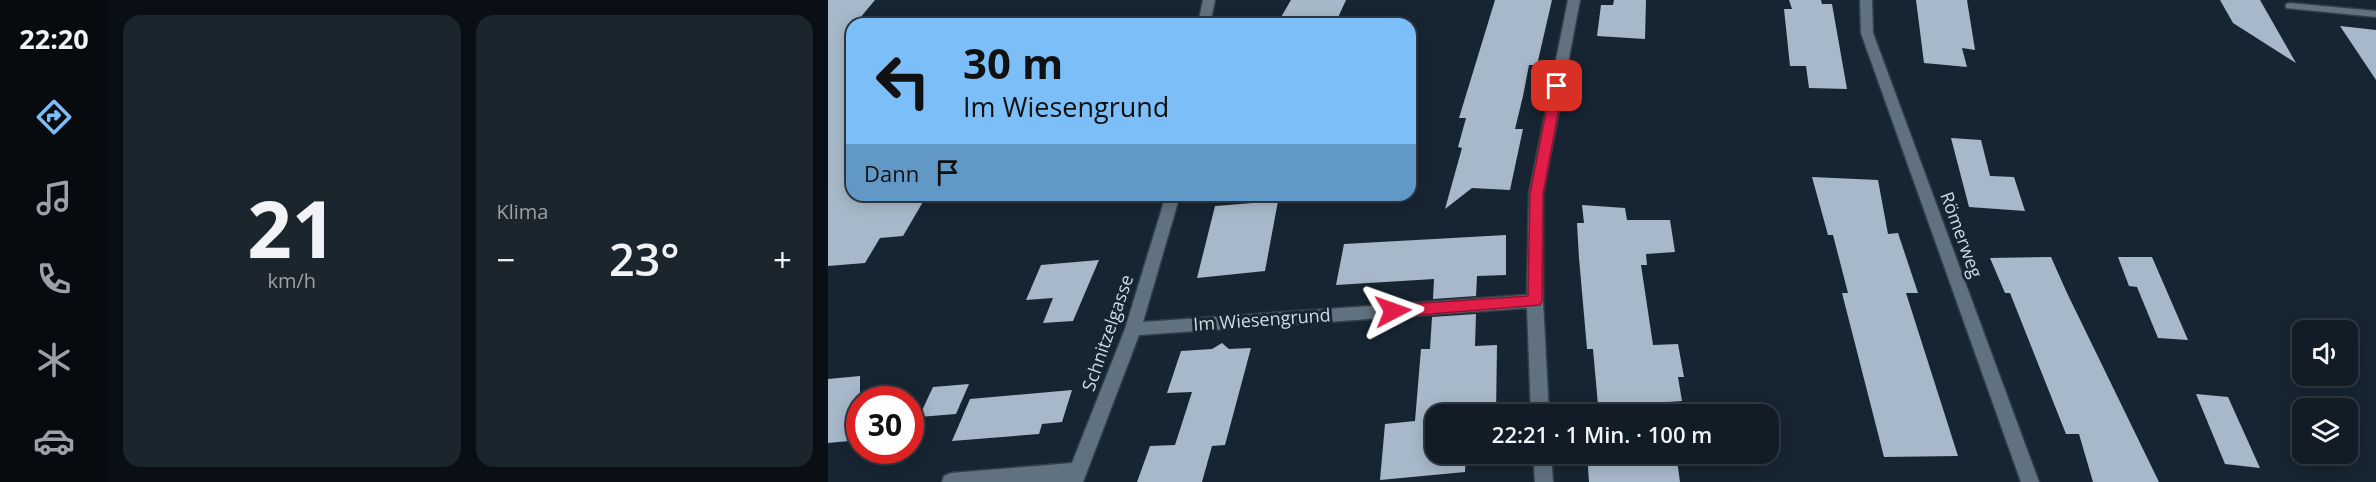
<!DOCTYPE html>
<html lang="de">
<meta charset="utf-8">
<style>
body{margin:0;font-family:"Open Sans",sans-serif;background:#1a252e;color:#f1f3f6;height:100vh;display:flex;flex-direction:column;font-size:22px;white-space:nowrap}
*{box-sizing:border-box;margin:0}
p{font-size:20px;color:#9ca1a7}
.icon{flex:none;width:33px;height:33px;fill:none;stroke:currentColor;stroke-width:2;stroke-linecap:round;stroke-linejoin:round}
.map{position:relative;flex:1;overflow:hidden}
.drawer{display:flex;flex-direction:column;gap:15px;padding:15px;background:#090f15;width:720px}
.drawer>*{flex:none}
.hud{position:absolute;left:18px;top:18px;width:570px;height:183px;border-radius:18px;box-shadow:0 3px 15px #0003,0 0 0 2px #303a43;background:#7bbef8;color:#111;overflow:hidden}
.buttons{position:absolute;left:1464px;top:320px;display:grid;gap:12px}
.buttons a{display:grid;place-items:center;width:66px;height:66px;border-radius:12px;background:#111c26;box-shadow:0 3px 15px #0003,0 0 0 2px #303a43;font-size:30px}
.speed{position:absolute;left:18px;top:386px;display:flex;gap:12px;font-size:30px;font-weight:700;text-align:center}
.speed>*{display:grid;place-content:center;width:78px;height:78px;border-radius:50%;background:#111c26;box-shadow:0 3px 15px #0003,0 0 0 2px #303a43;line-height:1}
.speed .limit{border:9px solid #d22;background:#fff;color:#111}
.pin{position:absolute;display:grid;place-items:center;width:51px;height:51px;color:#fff;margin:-26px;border-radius:12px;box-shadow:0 3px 9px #0006}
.me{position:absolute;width:66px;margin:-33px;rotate:86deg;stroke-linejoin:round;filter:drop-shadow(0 0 4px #0008)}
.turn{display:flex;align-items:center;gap:21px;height:126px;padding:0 18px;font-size:27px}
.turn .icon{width:78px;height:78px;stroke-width:2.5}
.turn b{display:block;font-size:42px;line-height:51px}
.then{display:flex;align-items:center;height:57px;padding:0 18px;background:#0003;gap:12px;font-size:22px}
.big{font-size:45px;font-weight:600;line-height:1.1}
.drawer .card{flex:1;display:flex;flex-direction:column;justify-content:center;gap:9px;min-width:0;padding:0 21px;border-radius:18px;background:#1a252e}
.drawer .dial{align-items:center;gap:0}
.dial b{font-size:78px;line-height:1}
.heat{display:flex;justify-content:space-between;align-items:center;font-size:33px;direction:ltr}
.drawer .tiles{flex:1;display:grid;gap:15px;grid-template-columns:repeat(2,1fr)}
.trip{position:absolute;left:597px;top:404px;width:354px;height:60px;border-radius:18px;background:#111c26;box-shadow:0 3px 15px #0003,0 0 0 2px #303a43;font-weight:600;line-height:60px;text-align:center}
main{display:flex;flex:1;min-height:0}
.menu{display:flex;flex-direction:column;width:108px;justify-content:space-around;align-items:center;background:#070b0f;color:#9ca1a7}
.menu .icon{width:42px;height:42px}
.menu .on{color:#7bbef8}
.menu b{font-size:27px;color:#f1f3f6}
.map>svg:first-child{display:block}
</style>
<main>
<nav class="menu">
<b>22:20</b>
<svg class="icon on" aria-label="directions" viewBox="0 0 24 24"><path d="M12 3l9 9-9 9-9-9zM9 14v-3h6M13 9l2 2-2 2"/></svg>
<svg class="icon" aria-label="music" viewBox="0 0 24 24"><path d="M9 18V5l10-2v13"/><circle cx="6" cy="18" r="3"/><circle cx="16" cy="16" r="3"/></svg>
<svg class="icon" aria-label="phone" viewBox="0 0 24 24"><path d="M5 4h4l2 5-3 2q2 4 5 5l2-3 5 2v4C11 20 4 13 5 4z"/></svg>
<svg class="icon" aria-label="climate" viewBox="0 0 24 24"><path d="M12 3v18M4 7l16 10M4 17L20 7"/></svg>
<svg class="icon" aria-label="car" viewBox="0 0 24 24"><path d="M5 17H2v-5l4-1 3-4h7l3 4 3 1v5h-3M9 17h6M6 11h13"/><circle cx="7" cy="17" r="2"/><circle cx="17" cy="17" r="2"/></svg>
</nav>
<section class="drawer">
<div class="tiles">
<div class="card dial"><b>21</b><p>km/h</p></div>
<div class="card"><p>Klima</p>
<div class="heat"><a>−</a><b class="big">23°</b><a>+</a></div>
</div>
</div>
</section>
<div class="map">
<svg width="1548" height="482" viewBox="0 0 1548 482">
<rect width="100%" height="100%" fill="#172532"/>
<g fill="#a6b8c9">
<path d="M0 0H47L27 24H24V195H99L75 236 52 238 37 263 0 266Z"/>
<path d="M463 0H518L507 24H449Z"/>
<path d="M667 0H724L709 65H701L695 96 687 129H695L682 190 644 188 617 209 634 148 630 147 638 118H631Z"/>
<path d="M786 0H818L817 39 769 36 773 5H785Z"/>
<path d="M961 0H993L994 4H1004L1019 89 981 88 978 66H962L956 9H964Z"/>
<path d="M1088 0H1139L1147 50 1134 48 1139 67 1096 63Z"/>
<path d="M1392 0H1432L1468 63 1405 23Z"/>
<path d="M1512 26 1548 30V80Z"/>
<path d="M1123 138 1153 140 1162 176 1186 177 1197 211 1141 207Z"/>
<path d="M984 177 1050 180 1060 234 1070 233 1090 293H1078L1130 456 1056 457 1014 293H1020L1005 235H1000Z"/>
<path d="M450 201 437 271 369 278 387 206Z"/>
<path d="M754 205 797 208 799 220H842L847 252 818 254 819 265H813L825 345 850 344 856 377H850L854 401 796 405 797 414H764L763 406 770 405 765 349H759L751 258 749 223H756Z"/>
<path d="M678 235V275L649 276 648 296 605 299 606 279 508 285 516 244Z"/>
<path d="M1223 257 1239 293 1331 482H1265L1251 434H1238L1182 293H1177L1162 258Z"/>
<path d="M1290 257H1324L1360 340 1330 338 1309 287 1301 286Z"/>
<path d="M271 260 245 321 215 323 225 298 198 300 213 265Z"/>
<path d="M648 314 647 346 669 345 668 414H608V453H638L637 472 552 480 557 424 587 421 593 349H602L604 317Z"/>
<path d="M394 343 401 349 423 348 397 445 384 446 374 482H309L322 446 347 445 364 392 339 393 353 351 384 349Z"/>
<path d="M32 376V440L0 443V379Z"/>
<path d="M141 384 128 414 91 417 105 387Z"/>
<path d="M244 390 234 422 214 424 211 434 124 441 142 399Z"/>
<path d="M1368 394 1400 397 1432 468 1397 464Z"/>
<path d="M759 453H848L852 482H761Z"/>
</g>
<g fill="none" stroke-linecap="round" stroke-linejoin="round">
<g stroke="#343f49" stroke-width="3">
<g id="minor">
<path d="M375 0H387L382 24H370Z"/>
<path d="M740 0H752L715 194V301L721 414H703L699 308 311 335 255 482H114L116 476 123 473 244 463 297 329 338 195H352L315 322 699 295 701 194Z"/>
<path d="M1032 0H1044L1045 33 1211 482H1193L1033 33Z"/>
<path d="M1462 3 1548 11V17L1458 8V4Z"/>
<path d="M705 453H723L725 482H707Z"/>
</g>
</g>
<use href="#minor" fill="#607180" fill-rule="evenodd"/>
</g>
<path fill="#e11d48" stroke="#92132f" stroke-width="1.5" d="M729 83 735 86 715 194 714 301 712 305 565 317 560 315 558 311 560 307 565 305 700 296 702 194 723 86Z"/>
<g text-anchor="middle" stroke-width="6" stroke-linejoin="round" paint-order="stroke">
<g font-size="18" fill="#d1dbe3" stroke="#172532">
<text transform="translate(1133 235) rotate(70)" y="6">Römerweg</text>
<text transform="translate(434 320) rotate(-4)" y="6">Im Wiesengrund</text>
<text transform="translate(280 333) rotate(-71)" y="6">Schnitzelgasse</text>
</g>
</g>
</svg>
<div class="buttons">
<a><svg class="icon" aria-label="sound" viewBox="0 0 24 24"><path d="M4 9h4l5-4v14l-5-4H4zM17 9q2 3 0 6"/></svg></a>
<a><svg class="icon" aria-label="layers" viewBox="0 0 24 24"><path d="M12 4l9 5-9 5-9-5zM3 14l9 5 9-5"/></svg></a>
</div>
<div class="speed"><div class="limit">30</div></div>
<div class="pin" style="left:729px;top:86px;background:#d93025"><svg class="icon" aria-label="arrive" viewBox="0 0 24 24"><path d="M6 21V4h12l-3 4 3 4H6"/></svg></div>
<svg class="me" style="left:565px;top:311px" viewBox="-20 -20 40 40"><path d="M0-17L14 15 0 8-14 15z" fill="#e11d48" stroke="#fff" stroke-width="4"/></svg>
<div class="trip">22:21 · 1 Min. · 100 m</div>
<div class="hud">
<div class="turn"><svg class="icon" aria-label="left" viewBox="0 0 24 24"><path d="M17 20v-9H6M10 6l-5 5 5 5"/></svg><div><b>30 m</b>Im Wiesengrund</div></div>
<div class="then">Dann<svg class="icon" aria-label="arrive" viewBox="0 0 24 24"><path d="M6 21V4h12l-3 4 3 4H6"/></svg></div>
</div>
</div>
</main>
